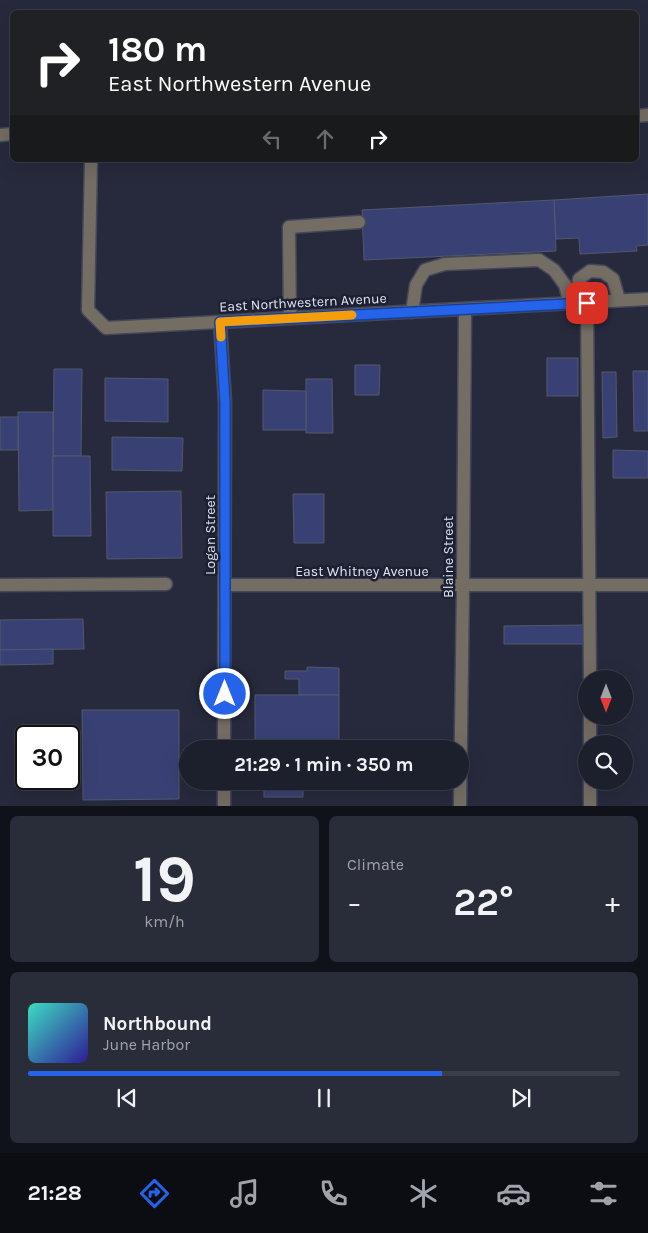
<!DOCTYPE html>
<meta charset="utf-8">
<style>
body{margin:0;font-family:Karla,sans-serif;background:#292d39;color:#f1f3f6;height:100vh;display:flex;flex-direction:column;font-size:19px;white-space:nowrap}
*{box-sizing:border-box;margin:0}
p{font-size:16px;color:#a0a3aa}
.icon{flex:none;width:28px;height:28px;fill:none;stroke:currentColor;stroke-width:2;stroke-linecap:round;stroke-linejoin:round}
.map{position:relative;height:806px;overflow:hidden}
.side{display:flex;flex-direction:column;gap:10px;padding:10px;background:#0f1219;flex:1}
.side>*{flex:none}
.top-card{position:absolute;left:10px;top:10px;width:629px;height:152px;border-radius:8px;box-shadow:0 5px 20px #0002,0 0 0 1px #3a3e49;background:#202124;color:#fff;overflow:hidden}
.needle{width:32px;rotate:180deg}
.controls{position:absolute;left:578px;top:670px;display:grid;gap:10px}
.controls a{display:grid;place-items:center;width:55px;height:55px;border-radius:50%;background:#1c202d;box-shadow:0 5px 20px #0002,0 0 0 1px #3a3e49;font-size:25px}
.speed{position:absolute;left:15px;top:725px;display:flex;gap:10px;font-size:25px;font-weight:700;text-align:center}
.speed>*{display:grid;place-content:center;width:65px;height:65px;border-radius:50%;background:#1c202d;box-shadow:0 5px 20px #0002,0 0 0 1px #3a3e49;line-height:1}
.speed .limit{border:2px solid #111;border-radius:8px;background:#fff;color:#111}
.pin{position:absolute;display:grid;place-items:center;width:42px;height:42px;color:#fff;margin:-21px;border-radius:10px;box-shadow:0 2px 8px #0006}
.me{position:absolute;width:55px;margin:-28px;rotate:0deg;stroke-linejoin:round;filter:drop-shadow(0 0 4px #0008)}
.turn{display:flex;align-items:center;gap:18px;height:105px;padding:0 15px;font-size:22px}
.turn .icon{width:65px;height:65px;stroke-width:2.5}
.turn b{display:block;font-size:35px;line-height:42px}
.lanes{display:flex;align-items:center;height:48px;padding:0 15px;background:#0003;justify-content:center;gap:25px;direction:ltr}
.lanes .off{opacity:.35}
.big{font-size:38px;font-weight:700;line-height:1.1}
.side .widget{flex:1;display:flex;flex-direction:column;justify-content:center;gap:8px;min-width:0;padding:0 18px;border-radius:8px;background:#292d39}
.side .dial{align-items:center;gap:0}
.dial b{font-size:65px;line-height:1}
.song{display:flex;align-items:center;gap:15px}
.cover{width:60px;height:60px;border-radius:8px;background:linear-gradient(135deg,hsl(170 70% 55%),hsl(250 70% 35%))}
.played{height:5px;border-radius:2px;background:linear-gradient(90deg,#2563eb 70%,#3a3e49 70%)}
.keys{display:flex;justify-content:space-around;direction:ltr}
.heat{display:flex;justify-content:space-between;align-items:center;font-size:28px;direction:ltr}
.side .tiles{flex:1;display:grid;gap:10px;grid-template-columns:1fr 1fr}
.widget:last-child{grid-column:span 2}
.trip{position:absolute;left:179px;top:740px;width:290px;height:50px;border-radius:25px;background:#1c202d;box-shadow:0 5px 20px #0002,0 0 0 1px #3a3e49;font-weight:700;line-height:50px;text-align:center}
.dock{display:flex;height:80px;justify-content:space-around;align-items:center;background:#0b0d12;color:#a0a3aa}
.dock .icon{width:35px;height:35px}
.dock .selected{color:#2563eb}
.dock b{font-size:22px;color:#f1f3f6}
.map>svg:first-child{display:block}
</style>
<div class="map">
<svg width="648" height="806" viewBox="0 0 648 806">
<rect width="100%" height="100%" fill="#262a3c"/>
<g fill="#394174" stroke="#53586d">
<path d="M648 194V245L636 246 637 251 580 254 579 238 556 239 554 200Z"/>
<path d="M554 200 556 251 364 260 362 210Z"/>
<rect x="547" y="358" width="31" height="38"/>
<path d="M355 365H380L379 395H355Z"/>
<path d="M54 369H82L81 456H53Z"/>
<path d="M633 371H648V431H634Z"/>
<path d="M602 372H616L617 437 603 438Z"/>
<path d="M105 378 168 379V422L105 421Z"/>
<path d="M306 379H332L333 433H306Z"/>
<path d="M263 390 306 391V430H263Z"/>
<path d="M18 412H53V510L19 511Z"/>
<rect x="0" y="417" width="18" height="33"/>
<path d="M112 437 183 438 182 471 112 470Z"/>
<path d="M613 450 648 451V478H613Z"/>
<path d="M53 456H90L91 536H53Z"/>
<path d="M181 491 182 558 107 559 106 492Z"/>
<path d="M293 494H324V543H294Z"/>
<path d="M83 619 84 649 0 650V620Z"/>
<path d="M584 625V644H504V626Z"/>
<path d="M53 649V664L0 665V650Z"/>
<path d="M307 667 339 668V695H299V679H285V671H307Z"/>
<rect x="255" y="695" width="84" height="54"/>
<path d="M82 710H179V799L83 800Z"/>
<rect x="264" y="781" width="39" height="16"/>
</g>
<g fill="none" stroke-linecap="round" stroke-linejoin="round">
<g stroke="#444859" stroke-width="15">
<g id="minor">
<path d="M636 116 648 115"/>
<path d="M0 135 12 134"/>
<path d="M91 160 88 310 106 328 648 299"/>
<path d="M578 303 579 279 590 271 603 272 613 279 619 300"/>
<path d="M587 303 590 679"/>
<path d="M412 312 416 285 425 270 445 264 539 260 554 270 565 285 570 304"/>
<path d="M290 318 289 227 359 222"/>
<path d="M220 322 225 403 224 749"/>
<path d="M0 585 166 584"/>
<path d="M225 585H648"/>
<path d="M590 716V744"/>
<path d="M224 806V781"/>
<path d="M460 806 463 586 465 310"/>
<path d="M590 806V781"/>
</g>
</g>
<use href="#minor" stroke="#736d64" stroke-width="12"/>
</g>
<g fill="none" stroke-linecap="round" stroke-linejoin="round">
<g stroke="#184099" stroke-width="12">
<path id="route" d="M225 694V403L220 322 587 303"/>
</g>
<use href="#route" stroke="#2563eb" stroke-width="9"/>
<path stroke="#f59e0b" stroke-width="9" d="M221 337 220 322 352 315"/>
</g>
<g text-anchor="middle" stroke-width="5" stroke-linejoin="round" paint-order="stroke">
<g font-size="14" fill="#e0e3f0" stroke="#1c2032">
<text transform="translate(303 302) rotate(-3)" y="5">East Northwestern Avenue</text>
<text transform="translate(210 535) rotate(-90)" y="5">Logan Street</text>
<text transform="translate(448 557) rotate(-90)" y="5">Blaine Street</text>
<text x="362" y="576">East Whitney Avenue</text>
</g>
</g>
</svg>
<div class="controls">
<a><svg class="needle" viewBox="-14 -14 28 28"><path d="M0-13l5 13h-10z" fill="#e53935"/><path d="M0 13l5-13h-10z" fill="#a0a3aa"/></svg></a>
<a><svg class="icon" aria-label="search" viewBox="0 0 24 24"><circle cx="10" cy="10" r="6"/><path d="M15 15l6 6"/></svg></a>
</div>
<div class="speed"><div class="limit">30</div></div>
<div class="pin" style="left:587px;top:303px;background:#d93025"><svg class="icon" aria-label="arrive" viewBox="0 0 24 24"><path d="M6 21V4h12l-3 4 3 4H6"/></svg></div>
<svg class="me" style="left:225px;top:694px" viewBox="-20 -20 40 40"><circle r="17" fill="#2563eb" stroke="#fff" stroke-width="3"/><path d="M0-11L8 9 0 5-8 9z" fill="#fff"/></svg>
<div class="trip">21:29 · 1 min · 350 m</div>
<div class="top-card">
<div class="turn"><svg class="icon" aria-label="right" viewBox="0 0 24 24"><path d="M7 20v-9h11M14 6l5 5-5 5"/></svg><div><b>180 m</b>East Northwestern Avenue</div></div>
<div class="lanes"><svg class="icon off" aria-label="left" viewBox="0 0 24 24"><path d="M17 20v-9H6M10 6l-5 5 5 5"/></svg><svg class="icon off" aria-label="ahead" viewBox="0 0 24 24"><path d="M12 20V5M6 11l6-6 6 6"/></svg><svg class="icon" aria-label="right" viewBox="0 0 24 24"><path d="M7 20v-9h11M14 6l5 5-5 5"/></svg></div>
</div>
</div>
<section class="side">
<div class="tiles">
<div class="widget dial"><b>19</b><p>km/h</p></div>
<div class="widget"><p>Climate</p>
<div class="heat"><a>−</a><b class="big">22°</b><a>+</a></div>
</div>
<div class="widget">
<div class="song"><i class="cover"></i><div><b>Northbound</b><p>June Harbor</p></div></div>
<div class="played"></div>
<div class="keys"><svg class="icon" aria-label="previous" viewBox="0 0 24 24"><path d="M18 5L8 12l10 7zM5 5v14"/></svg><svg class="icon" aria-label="pause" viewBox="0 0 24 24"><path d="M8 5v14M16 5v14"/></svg><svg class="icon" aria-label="next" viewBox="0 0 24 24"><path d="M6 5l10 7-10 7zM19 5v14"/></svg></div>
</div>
</div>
</section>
<nav class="dock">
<b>21:28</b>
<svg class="icon selected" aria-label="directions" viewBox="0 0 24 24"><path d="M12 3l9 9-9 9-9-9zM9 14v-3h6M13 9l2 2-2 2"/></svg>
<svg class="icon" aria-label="music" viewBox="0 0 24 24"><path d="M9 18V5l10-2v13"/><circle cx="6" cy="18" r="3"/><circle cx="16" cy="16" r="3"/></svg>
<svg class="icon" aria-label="phone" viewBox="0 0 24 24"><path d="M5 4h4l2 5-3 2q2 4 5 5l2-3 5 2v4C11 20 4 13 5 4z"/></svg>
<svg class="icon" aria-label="climate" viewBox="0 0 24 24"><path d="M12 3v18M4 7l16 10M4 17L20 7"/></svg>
<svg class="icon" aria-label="car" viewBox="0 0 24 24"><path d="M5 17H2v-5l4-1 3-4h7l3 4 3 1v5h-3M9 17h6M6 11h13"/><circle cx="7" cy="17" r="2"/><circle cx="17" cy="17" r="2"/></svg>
<svg class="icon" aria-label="filters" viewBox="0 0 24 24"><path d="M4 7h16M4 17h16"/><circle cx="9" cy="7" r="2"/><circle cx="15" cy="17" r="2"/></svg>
</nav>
